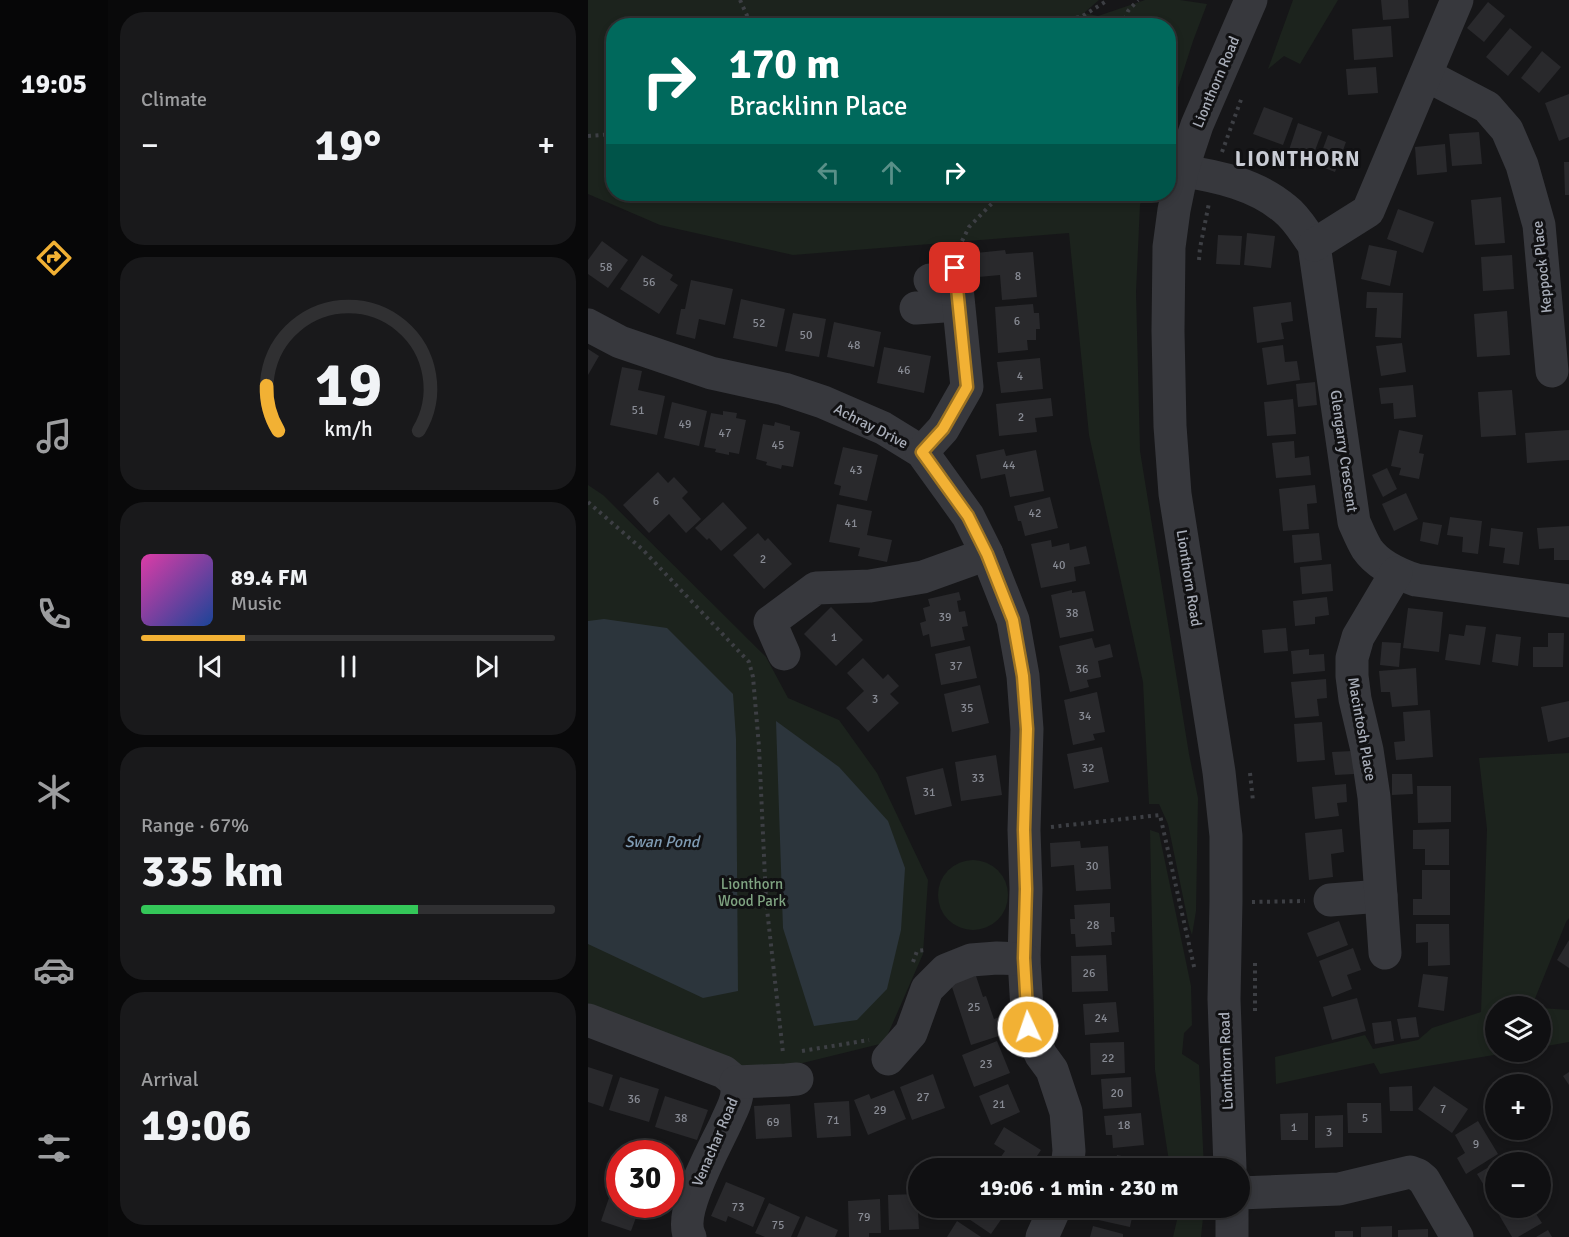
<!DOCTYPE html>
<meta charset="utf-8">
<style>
body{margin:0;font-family:Signika,sans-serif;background:#19191b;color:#f1f3f6;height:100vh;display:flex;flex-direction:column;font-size:22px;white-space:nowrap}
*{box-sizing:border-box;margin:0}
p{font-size:20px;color:#9c9d9f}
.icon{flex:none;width:33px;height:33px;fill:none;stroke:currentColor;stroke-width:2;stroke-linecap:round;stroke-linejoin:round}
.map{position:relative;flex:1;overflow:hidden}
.panel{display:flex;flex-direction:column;gap:12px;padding:12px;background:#09090a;width:480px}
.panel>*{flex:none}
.hud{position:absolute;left:18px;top:18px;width:570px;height:183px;border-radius:24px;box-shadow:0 3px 9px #0003,0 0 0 2px #303032;background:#00695c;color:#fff;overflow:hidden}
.controls{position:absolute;left:897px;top:996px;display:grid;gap:12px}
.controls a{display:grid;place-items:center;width:66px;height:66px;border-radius:50%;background:#101012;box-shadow:0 3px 9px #0003,0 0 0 2px #303032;font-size:30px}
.speed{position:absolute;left:18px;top:1140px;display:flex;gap:12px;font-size:30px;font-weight:700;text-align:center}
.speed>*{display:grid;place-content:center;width:78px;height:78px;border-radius:50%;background:#101012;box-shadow:0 3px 9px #0003,0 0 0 2px #303032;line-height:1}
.speed .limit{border:9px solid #d22;background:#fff;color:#111}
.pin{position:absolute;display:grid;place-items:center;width:51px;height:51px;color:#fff;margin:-26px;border-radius:12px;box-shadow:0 3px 9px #0006}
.me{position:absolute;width:66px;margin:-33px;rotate:357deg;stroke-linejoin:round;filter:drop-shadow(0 0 4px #0008)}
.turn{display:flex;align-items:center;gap:21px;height:126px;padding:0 24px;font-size:27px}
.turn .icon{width:78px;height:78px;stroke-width:2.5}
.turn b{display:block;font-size:42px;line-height:51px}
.lanes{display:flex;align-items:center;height:57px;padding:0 24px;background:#0003;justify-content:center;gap:30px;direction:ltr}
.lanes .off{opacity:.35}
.big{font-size:45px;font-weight:700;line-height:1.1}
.panel .widget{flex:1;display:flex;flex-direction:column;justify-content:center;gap:9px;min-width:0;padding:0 21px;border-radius:24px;background:#19191b}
.panel .dial{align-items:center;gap:0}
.dial svg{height:156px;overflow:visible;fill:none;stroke:#303032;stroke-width:7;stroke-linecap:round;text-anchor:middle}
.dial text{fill:#f1f3f6;stroke:none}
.song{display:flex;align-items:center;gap:18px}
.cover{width:72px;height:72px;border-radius:9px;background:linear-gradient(135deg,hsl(320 70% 55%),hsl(220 70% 35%))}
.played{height:6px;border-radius:3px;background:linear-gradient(90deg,#f2b134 25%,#303032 25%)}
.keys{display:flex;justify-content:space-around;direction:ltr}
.heat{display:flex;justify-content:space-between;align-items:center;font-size:33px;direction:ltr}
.charge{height:9px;border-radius:4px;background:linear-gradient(90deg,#34c759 67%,#303032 0)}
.trip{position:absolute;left:320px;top:1158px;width:342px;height:60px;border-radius:30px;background:#101012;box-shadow:0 3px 9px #0003,0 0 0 2px #303032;font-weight:700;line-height:60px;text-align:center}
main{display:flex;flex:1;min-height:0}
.dock{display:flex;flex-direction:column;width:108px;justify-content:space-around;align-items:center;background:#060607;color:#9c9d9f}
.dock .icon{width:42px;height:42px}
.dock .current{color:#f2b134}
.dock b{font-size:27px;color:#f1f3f6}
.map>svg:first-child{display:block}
</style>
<main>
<nav class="dock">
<b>19:05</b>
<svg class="icon current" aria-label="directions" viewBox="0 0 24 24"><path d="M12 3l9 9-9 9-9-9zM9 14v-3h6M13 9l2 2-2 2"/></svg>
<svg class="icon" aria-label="music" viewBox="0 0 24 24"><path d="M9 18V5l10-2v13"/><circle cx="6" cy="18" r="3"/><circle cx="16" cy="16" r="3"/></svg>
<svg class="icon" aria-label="phone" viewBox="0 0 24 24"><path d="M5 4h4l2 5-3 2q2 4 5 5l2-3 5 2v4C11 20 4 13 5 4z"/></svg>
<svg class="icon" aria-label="climate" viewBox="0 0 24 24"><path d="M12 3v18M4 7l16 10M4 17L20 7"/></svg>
<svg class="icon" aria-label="car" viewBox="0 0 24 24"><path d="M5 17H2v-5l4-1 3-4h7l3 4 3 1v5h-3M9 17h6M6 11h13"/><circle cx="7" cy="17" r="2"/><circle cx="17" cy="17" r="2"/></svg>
<svg class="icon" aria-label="filters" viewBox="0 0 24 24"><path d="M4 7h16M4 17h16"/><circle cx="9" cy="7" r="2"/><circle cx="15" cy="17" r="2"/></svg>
</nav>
<section class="panel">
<div class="widget"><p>Climate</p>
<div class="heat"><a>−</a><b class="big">19°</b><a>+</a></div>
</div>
<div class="widget dial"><svg viewBox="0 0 100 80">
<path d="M14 69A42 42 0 1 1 86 69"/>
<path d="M14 69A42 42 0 0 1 8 46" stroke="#f2b134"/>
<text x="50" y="56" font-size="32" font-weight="700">19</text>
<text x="50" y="72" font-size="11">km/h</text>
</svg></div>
<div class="widget">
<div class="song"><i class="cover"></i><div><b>89.4 FM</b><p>Music</p></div></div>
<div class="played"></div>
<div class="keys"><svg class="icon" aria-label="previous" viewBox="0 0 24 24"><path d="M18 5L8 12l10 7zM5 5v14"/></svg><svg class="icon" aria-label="pause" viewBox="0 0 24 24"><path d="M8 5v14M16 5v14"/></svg><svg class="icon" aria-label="next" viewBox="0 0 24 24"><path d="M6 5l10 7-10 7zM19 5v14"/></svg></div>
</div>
<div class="widget"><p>Range · 67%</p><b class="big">335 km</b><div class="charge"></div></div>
<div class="widget"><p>Arrival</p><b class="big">19:06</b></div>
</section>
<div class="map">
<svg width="981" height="1237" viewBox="0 0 981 1237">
<rect width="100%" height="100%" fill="#161618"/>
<g fill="#1c231d">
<path d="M0 0H511L496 13 510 16 557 0H592L619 4 605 41 581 116 580 26H26V194H555L552 205 548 292 552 451 601 754 610 798 608 911 604 935 601 926 580 824 571 804H561L555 682 501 435 481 233 205 255 72 225 0 194Z"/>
<path d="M705 0H750L712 64 696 56 680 69Z"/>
<path d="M0 485 15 495 178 657 200 698 251 720 289 773 340 880 335 954 296 1043 170 1074 0 1009Z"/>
<path d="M981 753V918L978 922 944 1006H908V1052H924L792 1074 786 1063 688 1084 687 1057 777 1035 785 1049 830 1040 844 1028 893 1012 899 829 891 758Z"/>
<path d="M562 830 571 833 603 986 604 1025 596 1033 594 1054 611 1065 616 1168H582L567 1070Z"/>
<circle cx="385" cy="895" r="35"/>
<path d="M953 1008 981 1010V1042L953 1047Z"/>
<path d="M587 1208H616L613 1237H585L589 1220Z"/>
</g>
<g fill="#2c353c">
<path d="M16 619 79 628 145 694 148 739 150 991 115 998 0 944V621Z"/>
<path d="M188 721 251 767 300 821 317 868 313 930 299 989 269 1020 226 1026 195 928Z"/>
</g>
<g fill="#29292c">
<path d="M793 0H820L821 18 795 20Z"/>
<path d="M900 2 917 16 896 42 879 28Z"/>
<path d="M803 26 805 57 766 60 764 29Z"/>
<path d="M922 28 944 47 920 76 898 57Z"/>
<path d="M954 51 973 67 951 93 933 78Z"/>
<path d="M788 67 790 93 760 95 758 69Z"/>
<path d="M981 94V137L971 141 957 103Z"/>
<path d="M676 107 705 118 695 145 665 134Z"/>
<path d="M710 123 734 132 723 161 700 153Z"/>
<path d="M891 132 894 164 864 166 861 134Z"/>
<path d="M740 135 758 142 747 172 729 165Z"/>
<path d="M857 144 859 172 829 175 827 147Z"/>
<path d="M976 162H981V195H977Z"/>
<path d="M913 197 917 243 887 245 883 200Z"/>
<path d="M810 209 846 222 835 253 799 239Z"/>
<path d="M659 233 687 236 683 268 656 265Z"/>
<path d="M630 235 654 236 652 265 628 264Z"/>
<path d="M14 241 40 260 20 288 0 274V260Z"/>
<path d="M781 245 809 251 802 286 773 279Z"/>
<path d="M417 250 418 254 445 252 449 297 414 300 412 275 390 277 388 253Z"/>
<path d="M54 255 85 275 82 280 90 285 71 314 32 289Z"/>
<path d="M924 255 926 289 895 291 893 257Z"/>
<path d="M103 280 145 289 137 325 111 319 107 339 88 334 93 309H97Z"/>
<path d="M779 292 815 293 813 338 787 337 789 308H778Z"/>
<path d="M153 299 197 309 189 347 145 338Z"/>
<path d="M703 302 705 321 693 323 696 339 669 343 665 307Z"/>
<path d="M445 304 446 313H451L452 329H448V340H439L440 350 410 353 407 307Z"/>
<path d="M919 311 922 355 889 357 886 314Z"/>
<path d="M205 313 238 319 231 357 197 351Z"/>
<path d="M246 322 293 332 286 367 239 357Z"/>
<path d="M814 343 818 372 793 376 788 346Z"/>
<path d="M695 345 697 362 709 361 712 380 679 385 674 348Z"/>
<path d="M296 347 343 356 336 393 289 383Z"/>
<path d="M0 349 11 356 0 375Z"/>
<path d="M452 358 455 389 413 393 409 362Z"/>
<path d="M34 367 54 371 50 390 77 396 69 435 22 425Z"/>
<path d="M727 382 729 405 710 407 708 384Z"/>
<path d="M825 385 828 417 806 419 805 403 793 404 791 388Z"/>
<path d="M924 390 928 435 893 437 890 392Z"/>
<path d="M463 398 465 416 447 418 449 432 411 436 408 404Z"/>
<path d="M705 399 708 434 679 436 676 402Z"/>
<path d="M84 402 119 411 111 446 76 438Z"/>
<path d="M135 411 149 413 148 418 158 420 151 454 141 452V455L127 452 128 449 116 447 123 413 135 415Z"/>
<path d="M187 422 202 426V430L212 432 205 467 194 465 193 469 178 465 179 462 168 459 175 424 186 426Z"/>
<path d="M811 430 835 435 831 453 836 454 831 479 811 475 813 468 803 466Z"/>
<path d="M981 430V460L939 463 937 433Z"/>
<path d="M706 441 707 458 721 456 723 475 688 478 684 443Z"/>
<path d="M255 447 290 455 279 501 251 495 253 486 246 484Z"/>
<path d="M416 449 418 456 448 450 456 491 422 497 417 474 393 479 388 455Z"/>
<path d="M799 468 809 489 795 497 784 475Z"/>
<path d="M70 472 80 483 86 477 100 492 94 498 113 519 98 533 81 514 61 533 35 505Z"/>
<path d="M727 485 729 503 719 504 721 529 695 531 691 489Z"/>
<path d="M818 493 830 519 806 531 794 504Z"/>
<path d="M462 497 470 528 437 536 433 521H430L426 506Z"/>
<path d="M135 502 159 528 133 551 121 538 119 540 107 528Z"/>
<path d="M249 504 284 511 279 535 304 540 299 562 270 556 272 548 241 542Z"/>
<path d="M862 517 894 521 890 554 874 552 875 537 859 535Z"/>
<path d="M835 522 854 525 850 545 832 541Z"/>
<path d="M981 526V560H966V548L951 549 949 528Z"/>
<path d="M903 528 935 532 931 565 915 563 917 548 901 546Z"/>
<path d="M170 533 177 541 180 538 204 564 176 589 145 555Z"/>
<path d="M731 533 734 560 706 563 704 535Z"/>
<path d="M463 540 464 547 481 543 482 550 498 546 502 564 486 567 488 581 453 588 443 544Z"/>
<path d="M743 564 745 591 714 594 712 567Z"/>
<path d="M484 590V593L497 591 506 631 472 638 463 595Z"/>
<path d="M371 592 373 600 369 601 371 612 377 611 380 626 374 627 377 640 343 647 341 634 335 636 332 623 338 621 335 608 342 606 340 599Z"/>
<path d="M739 597 741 615 727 617V624L707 626 705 601Z"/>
<path d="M243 607 275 640 248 666 216 634Z"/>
<path d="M820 608 855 612 851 652 815 648Z"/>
<path d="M878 625 898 627 892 665 857 660 861 634 876 636Z"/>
<path d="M698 628 700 651 676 653 674 630Z"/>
<path d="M960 633H976L975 667H945V647H960Z"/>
<path d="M908 634 933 637 930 666 904 662Z"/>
<path d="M504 638 507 648 522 644 525 657 510 661 513 677 499 680 501 687 482 692 471 646Z"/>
<path d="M794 642 813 643 811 667 792 665Z"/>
<path d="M382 646 389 678 353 685 347 654Z"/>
<path d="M721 649V655L736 654 737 671 705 674 703 651Z"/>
<path d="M275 658 295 679 300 674 311 686 302 694 311 703 280 732 258 708 276 691 259 673Z"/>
<path d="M828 668 830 705 804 707 802 692H793L791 671Z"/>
<path d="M738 679 739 698 729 699 731 716 707 718 703 682Z"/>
<path d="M392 685 401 723 364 732 356 694Z"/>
<path d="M509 692 517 732 505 734 507 740 485 745 476 700Z"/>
<path d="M981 701V737L960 742 953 707Z"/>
<path d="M842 710 845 757 808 760 806 742 817 741 815 712Z"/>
<path d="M734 722 737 760 709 762 706 724Z"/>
<path d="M514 747 521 782 486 789 479 754Z"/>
<path d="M764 751 766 774 747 775 744 752Z"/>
<path d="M408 755 414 795 373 801 367 762Z"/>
<path d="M355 768 364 806 327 815 318 777Z"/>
<path d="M804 774H824L825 794 804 795Z"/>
<path d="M758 784 759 802 749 803 751 816 727 819 724 787Z"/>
<path d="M829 786H863V822L830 823Z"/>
<path d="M754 829 756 852 743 854 745 877 721 880 717 833Z"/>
<path d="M861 829V865H837V849H825V830Z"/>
<path d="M492 841 493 848 520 846 523 889 488 891 486 865 463 867 462 843Z"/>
<path d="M834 870H862V915H825V899H834Z"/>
<path d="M522 903V917H526L527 932H523L524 945 488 947 487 934H483L482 919H487L486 905Z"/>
<path d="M751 921 760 945 729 957 719 933Z"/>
<path d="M828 924H861L862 965 840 966V942L828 943Z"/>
<path d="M981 940V968L969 960Z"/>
<path d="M765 948 773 970 759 975 764 989 744 997 731 961Z"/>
<path d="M518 955 520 991 484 992 483 956Z"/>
<path d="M387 973 395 997 398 996 406 1019 412 1017 417 1034 383 1045 362 981Z"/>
<path d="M835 974 860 977 856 1011 830 1007Z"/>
<path d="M769 998 778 1031 744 1040 735 1007Z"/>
<path d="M528 1002 531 1032 497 1035 495 1004Z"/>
<path d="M828 1017 831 1037 813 1039 809 1019Z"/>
<path d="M803 1021 806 1041 787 1044 784 1023Z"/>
<path d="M409 1041 422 1073 386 1087 374 1055Z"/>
<path d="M536 1042 537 1073 503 1075 502 1043Z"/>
<path d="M0 1067 25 1075 15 1107 0 1102Z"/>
<path d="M981 1072V1085L975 1076Z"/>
<path d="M345 1074 357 1108 324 1120 312 1087Z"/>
<path d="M32 1077 71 1089 61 1122 21 1110Z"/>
<path d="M543 1077 544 1107 515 1109 513 1079Z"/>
<path d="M420 1084 432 1112 403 1125 391 1096Z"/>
<path d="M824 1086 825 1111H802L801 1087Z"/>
<path d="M846 1086 880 1109 864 1133 830 1109Z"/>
<path d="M306 1090 318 1119 280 1135 266 1100 281 1094 283 1099Z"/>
<path d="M77 1096 120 1110 109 1140 67 1127Z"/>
<path d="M261 1101 263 1136 229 1138 226 1103Z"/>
<path d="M759 1103H793L794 1133H760Z"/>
<path d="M202 1104 204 1137 168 1139 166 1106Z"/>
<path d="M553 1113 556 1145 525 1148 524 1135H518L516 1116Z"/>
<path d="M720 1113V1140H693L692 1114Z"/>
<path d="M755 1115V1147L727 1148V1116Z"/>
<path d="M890 1121 910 1154 878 1174 869 1158 877 1153 867 1135Z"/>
<path d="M416 1127 453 1150 441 1168H405L417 1151 406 1144Z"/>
<path d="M926 1151 933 1162H908Z"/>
<path d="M529 1155 557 1161 556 1168H518L519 1162 527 1164Z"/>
<path d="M908 1163V1205L889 1174Z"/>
<path d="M138 1182 177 1198 165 1227 140 1216 138 1222 123 1216Z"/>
<path d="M23 1192 32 1195V1204H53L43 1231 13 1221Z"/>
<path d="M329 1194 331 1229 301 1230 300 1195Z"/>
<path d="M292 1199 293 1233H281V1237H261L260 1201Z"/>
<path d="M181 1203 212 1217 203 1237H177L167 1233Z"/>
<path d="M380 1208H421L403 1234 375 1215Z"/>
<path d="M508 1208H546L542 1227 506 1219Z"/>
<path d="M907 1208H944L954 1223 930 1237H924Z"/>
<path d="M218 1216 250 1230 247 1237H209Z"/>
<path d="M369 1221 393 1237H359Z"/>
<path d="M505 1226 535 1234V1237H502Z"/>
<path d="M804 1226V1237H773V1227Z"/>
<path d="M840 1229V1237H810V1230Z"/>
<path d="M960 1230 964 1237H948Z"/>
<rect x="747" y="1231" width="18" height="6"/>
</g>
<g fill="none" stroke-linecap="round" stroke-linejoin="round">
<g stroke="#3d3f44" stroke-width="4" stroke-dasharray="3 4.5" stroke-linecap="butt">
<path d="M152 0 161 20 160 26"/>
<path d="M421 26 493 17 520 0"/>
<path d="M484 26 492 18"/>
<path d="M534 26 540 11 550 0"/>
<path d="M0 136 26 134"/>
<path d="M634 152 654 97"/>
<path d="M374 241 381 227 413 194"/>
<path d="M611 260 612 248 621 203"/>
<path d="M0 502 54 549 161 662 165 677 171 747 178 900 195 1053"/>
<path d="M662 773 665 801"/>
<path d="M463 827 572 815 607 971"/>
<path d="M664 902 717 901"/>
<path d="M325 962 329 951 337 950"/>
<path d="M667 1011V962"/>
<path d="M214 1051 281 1040"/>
</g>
<g stroke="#37383d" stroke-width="33">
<path d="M838 75 899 107 919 130 934 165 951 225 964 371"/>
<path d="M594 171C630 176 669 185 697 209 709 218 717 233 726 245L766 522C770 531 774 541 779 549 790 565 810 574 828 580L981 601"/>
<path d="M726 245 780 211 869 0"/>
<path d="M328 308 370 305 342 280"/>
<path d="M0 325 32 342 123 373 196 389 235 402 295 428 334 452 380 516 399 554 425 620 435 676 439 729 436 830 438 889 436 959 440 1027 453 1055 464 1070 478 1112 481 1151 479 1168"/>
<path d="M334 452 355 429 379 387 367 268"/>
<path d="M196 654 182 622 228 588 282 586 335 577 399 554"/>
<path d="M742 900 793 896"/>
<path d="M797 953 786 797 779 750 767 699 764 676V658L770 637 808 573"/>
<path d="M0 1020 136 1072 148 1082C148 1085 149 1089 149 1092 149 1102 142 1113 138 1123 127 1147 89 1213 102 1237"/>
<path d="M300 1059 323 1033 339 989 358 970 383 960 409 958 436 959"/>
<path d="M148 1082 198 1080 209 1079"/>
<path d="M642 1168 636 999 638 901V836L631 772 587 494 582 426 580 331 581 247 586 210 594 171 601 149 609 125 663 0"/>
<path d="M651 1193 751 1189 822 1172 830 1175 836 1180 869 1237"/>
<path d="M644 1208V1237"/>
<path d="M454 1237 467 1208"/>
</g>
</g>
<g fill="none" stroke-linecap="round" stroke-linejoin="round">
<g stroke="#9d7322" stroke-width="15">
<path id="route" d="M367 268 379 387 355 429 334 452 380 516 399 554 425 620 435 676 439 729 436 830 438 889 436 958 440 1027"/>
</g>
<use href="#route" stroke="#f2b134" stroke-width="10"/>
</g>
<g text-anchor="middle" stroke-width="6" stroke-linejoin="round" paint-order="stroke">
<g font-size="12" fill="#888b94">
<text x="18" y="271">58</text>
<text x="430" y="280">8</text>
<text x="61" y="286">56</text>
<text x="429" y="325">6</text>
<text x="171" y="327">52</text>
<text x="218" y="339">50</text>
<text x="266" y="349">48</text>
<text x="316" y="374">46</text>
<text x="432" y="380">4</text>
<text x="50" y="414">51</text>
<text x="433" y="421">2</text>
<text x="97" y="428">49</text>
<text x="137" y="437">47</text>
<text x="190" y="449">45</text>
<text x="421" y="469">44</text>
<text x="268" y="474">43</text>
<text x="68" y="505">6</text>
<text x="447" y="517">42</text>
<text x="263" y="527">41</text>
<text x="175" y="563">2</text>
<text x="471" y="569">40</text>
<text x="484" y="617">38</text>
<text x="357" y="621">39</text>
<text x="246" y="641">1</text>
<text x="368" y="670">37</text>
<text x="494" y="673">36</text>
<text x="287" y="703">3</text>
<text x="379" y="712">35</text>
<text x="497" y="720">34</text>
<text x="500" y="772">32</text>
<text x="390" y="782">33</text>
<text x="341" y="796">31</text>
<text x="504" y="870">30</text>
<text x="505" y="929">28</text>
<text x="501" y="977">26</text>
<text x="386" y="1011">25</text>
<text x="513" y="1022">24</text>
<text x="520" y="1062">22</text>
<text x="398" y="1068">23</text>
<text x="529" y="1097">20</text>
<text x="335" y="1101">27</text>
<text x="46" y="1103">36</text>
<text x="411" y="1108">21</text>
<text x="855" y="1113">7</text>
<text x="292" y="1114">29</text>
<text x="93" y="1122">38</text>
<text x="777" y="1122">5</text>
<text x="245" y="1124">71</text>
<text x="185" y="1126">69</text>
<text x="536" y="1129">18</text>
<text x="706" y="1131">1</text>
<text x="741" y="1136">3</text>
<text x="888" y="1148">9</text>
<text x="150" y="1211">73</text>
<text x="276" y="1221">79</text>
<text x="190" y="1229">75</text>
</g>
<g font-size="15" fill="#a8adb8" stroke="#111113">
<text transform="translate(628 82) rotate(-67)" y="5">Lionthorn Road</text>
<text transform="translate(954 267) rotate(-96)" y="5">Keppock Place</text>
<text transform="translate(283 426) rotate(27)" y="5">Achray Drive</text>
<text transform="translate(756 451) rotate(82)" y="5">Glengarry Crescent</text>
<text transform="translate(601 578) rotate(81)" y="5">Lionthorn Road</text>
<text transform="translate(774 729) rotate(80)" y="5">Macintosh Place</text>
<text transform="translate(638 1061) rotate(-92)" y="5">Lionthorn Road</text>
<text transform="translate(127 1142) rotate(-67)" y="5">Venachar Road</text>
</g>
<g font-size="15" fill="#7fa381" stroke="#111113">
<text x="164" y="889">Lionthorn<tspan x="164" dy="17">Wood Park</tspan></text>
</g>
<g font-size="16" font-style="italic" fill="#7f9bb3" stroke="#111113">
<text x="74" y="847">Swan Pond</text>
</g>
<g font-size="21" font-weight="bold" letter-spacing="1.5" fill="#c9ccd4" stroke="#111113">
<text x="710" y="166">LIONTHORN</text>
</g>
</g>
</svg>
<div class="controls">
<a><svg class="icon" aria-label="layers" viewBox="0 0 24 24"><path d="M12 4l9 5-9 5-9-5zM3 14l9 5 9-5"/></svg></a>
<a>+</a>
<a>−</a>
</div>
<div class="speed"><div class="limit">30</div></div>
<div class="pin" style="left:367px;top:268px;background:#d93025"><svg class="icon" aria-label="arrive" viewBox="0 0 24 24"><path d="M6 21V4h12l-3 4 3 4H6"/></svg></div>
<svg class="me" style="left:440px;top:1027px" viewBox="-20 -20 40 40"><circle r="17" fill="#f2b134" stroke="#fff" stroke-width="3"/><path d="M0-11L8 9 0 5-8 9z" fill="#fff"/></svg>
<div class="trip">19:06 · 1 min · 230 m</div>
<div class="hud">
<div class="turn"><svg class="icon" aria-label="right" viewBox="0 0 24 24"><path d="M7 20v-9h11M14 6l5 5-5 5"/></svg><div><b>170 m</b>Bracklinn Place</div></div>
<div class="lanes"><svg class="icon off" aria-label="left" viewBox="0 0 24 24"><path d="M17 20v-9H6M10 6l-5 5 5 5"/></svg><svg class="icon off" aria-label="ahead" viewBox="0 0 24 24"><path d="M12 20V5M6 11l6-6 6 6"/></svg><svg class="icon" aria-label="right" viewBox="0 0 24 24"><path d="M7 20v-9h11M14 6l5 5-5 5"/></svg></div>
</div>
</div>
</main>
